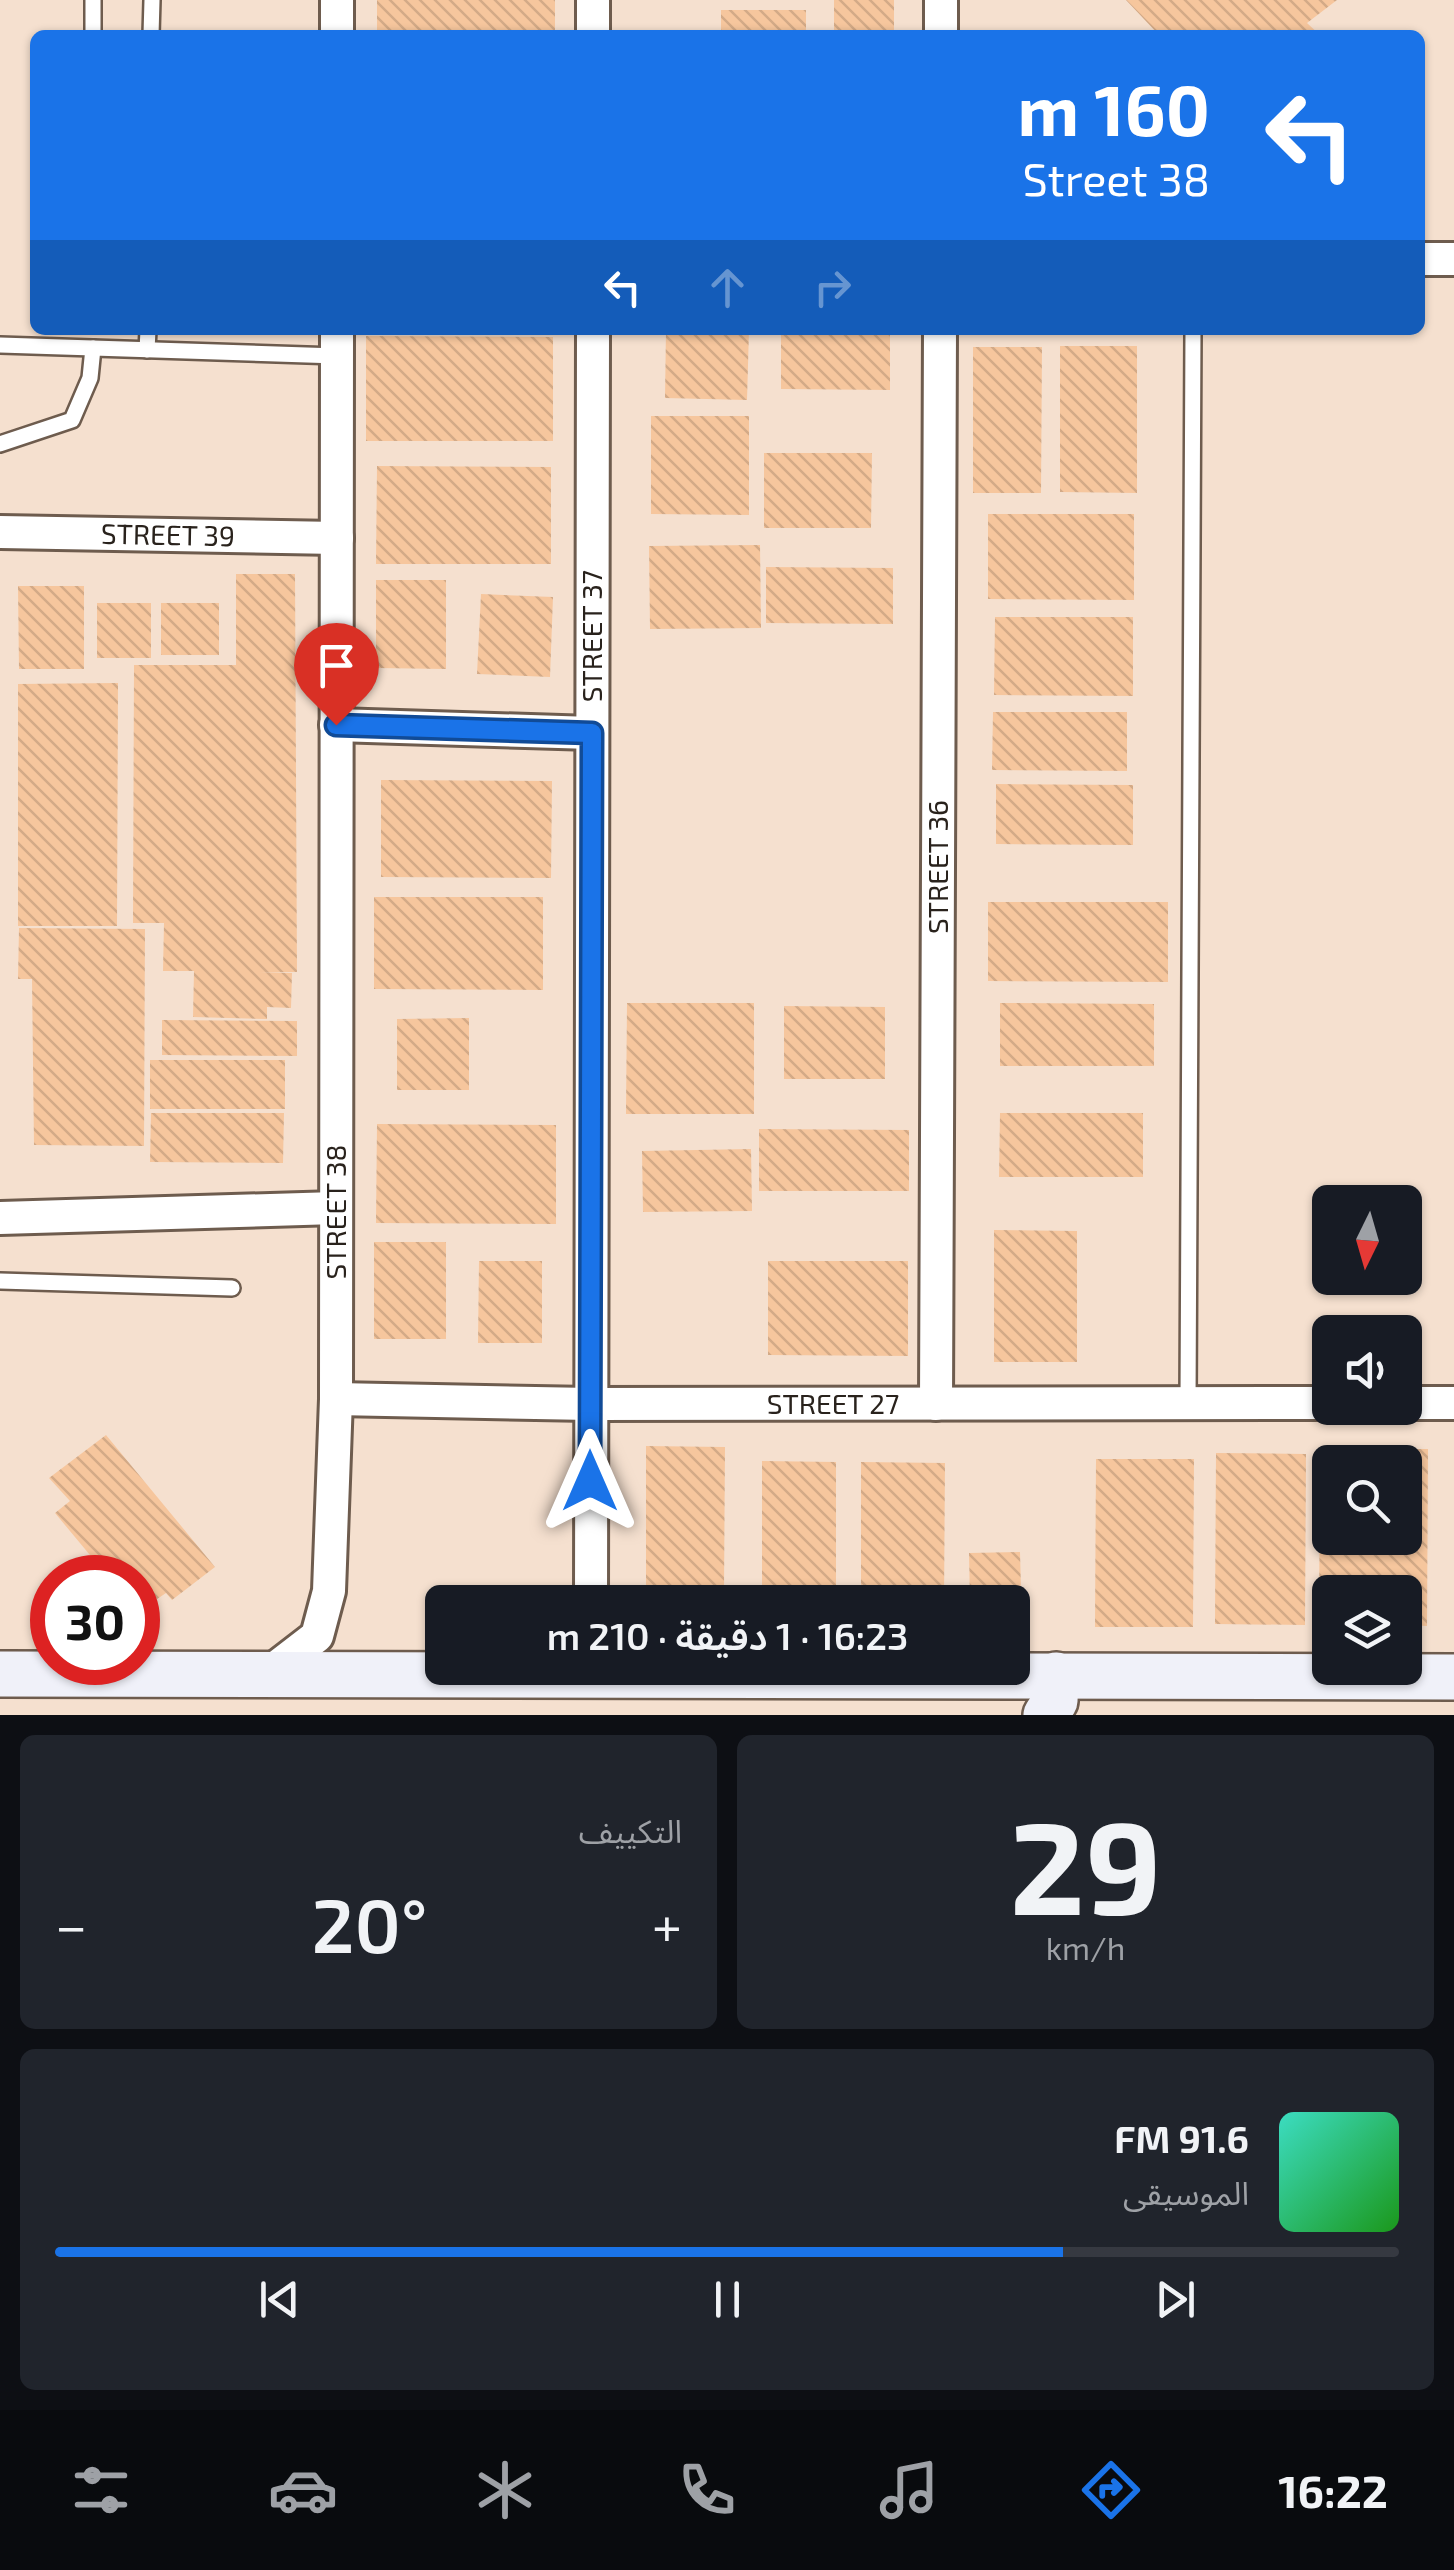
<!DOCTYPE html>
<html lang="ar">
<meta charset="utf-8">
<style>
body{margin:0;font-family:"Exo 2","Noto Sans Arabic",sans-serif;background:#20242c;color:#f1f3f6;direction:rtl;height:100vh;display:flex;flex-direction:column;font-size:38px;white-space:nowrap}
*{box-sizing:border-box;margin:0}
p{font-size:32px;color:#9ea1a6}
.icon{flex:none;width:55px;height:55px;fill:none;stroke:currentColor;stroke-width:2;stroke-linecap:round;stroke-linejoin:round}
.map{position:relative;height:1715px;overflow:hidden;direction:ltr}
.sheet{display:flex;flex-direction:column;gap:20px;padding:20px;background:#0d0f14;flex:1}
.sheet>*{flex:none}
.top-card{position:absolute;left:30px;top:30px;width:1395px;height:305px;border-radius:15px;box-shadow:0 2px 8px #0004;direction:rtl;background:#1a73e8;color:#fff;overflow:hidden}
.needle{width:65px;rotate:185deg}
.tools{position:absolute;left:1312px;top:1185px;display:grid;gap:20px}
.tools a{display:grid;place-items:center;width:110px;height:110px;border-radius:15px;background:#171b24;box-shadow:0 2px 8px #0004;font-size:50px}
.speed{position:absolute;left:30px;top:1555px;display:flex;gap:20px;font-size:50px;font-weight:700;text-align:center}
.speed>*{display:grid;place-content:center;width:130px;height:130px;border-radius:50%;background:#171b24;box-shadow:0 2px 8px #0004;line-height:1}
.speed .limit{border:15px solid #d22;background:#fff;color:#111}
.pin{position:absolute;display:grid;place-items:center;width:85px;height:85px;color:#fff;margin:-102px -42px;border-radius:50% 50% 50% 0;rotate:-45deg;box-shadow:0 0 10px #0007}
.pin .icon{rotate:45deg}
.me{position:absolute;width:110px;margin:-55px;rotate:0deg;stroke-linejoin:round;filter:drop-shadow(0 0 8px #0008)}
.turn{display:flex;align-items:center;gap:35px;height:210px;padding:0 50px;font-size:45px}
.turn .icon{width:130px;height:130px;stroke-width:2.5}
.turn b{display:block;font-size:70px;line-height:85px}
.lanes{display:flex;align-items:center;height:95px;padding:0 50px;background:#0003;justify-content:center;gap:50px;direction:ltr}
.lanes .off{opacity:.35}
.big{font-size:75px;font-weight:600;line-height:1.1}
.sheet .tile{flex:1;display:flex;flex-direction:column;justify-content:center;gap:15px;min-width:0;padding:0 35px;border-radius:15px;background:#20242c}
.sheet .dial{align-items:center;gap:0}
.dial b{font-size:130px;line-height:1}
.song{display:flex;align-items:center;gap:30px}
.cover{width:120px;height:120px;border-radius:15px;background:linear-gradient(135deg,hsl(170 70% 55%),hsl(120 70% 35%))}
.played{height:10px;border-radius:5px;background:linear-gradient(90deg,#1a73e8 75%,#363941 75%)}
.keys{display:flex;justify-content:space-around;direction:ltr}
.heat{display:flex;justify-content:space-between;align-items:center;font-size:55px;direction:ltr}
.sheet .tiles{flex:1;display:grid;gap:20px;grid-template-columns:1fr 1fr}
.tile:last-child{grid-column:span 2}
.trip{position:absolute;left:425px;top:1585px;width:605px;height:100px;border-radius:15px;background:#171b24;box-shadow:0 2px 8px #0004;font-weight:600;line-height:100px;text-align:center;direction:rtl}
.tabs{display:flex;height:160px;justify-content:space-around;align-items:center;background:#090b0e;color:#9ea1a6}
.tabs .icon{width:70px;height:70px}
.tabs .current{color:#1a73e8}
.tabs b{font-size:45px;color:#f1f3f6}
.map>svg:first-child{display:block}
</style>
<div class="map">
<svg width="1454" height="1715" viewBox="0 0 1454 1715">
<defs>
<pattern id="building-back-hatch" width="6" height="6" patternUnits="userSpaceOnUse" patternTransform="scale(2.5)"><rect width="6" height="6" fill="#f6c69d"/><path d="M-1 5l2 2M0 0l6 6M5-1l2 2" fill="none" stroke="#d3aa87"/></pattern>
</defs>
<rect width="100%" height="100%" fill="#f5e0cf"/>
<g fill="url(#building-back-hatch)" fill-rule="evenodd">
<rect x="377" y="0" width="178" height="35"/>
<rect x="834" y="0" width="60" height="35"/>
<path d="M1126 0H1337L1307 23 1320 35H1159Z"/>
<rect x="721" y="10" width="85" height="25"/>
<path d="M666 330H749L747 400 665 398Z"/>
<path d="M781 330H890V390L781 389Z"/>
<path d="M366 336 553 337V441H366Z"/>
<path d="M1060 346H1137V493L1060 492Z"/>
<path d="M973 347H1042L1041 493H973Z"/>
<path d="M651 416H749V515L651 514Z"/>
<path d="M764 453H872L871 528H764Z"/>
<path d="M377 466 551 467V564H376Z"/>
<path d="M988 514H1134V600L988 599Z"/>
<path d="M760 545 761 628 650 629 649 546Z"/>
<path d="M766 567 893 568V624L766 623Z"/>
<path d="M236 574H295L297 972H260L292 973 291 1008 267 1007V1019L193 1017 194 971H163L164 923H133L134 665H236Z"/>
<path d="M376 580H446V669L376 668Z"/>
<path d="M18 586H84V669H19Z"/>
<path d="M481 594 553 597 550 677 477 674Z"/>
<rect x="97" y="603" width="54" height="55"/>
<rect x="161" y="603" width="58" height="52"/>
<path d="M995 617H1133V696L994 695Z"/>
<path d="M118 683 117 926H18V684Z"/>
<path d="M993 712H1127V771L992 770Z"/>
<path d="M381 780 552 781 551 878 381 877Z"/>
<path d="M996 784 1133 785V845L996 844Z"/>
<path d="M374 897H543V990L374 989Z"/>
<path d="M988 902H1168V982L988 981Z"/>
<path d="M19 928 145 929 144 1146 34 1145 32 979H18Z"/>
<path d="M627 1003H754V1114H626Z"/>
<path d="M1000 1003 1154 1004V1066H1000Z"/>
<path d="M784 1006 885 1007V1079H784Z"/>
<path d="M469 1018V1090H397V1019Z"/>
<path d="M162 1020 297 1021V1056L162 1055Z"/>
<rect x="150" y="1060" width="135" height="49"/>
<path d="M151 1113H284L283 1163 150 1162Z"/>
<path d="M1000 1113H1143V1177H999Z"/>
<path d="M377 1124 556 1125V1224L376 1223Z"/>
<path d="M759 1129 909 1130V1191H759Z"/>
<path d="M751 1149 752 1211 643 1212 642 1151Z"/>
<path d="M994 1230 1077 1231V1362H994Z"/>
<rect x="374" y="1242" width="72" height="97"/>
<path d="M479 1261H542V1343H478Z"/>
<path d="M768 1261H908V1356L768 1355Z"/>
<path d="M106 1435 215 1567 172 1600 166 1593 151 1603 138 1587V1578H109L55 1513 70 1501 49 1478Z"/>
<path d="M646 1446 725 1447 724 1590 646 1589Z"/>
<path d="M1320 1449H1428L1427 1626 1405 1625V1592H1330V1625H1319ZM1330 1462H1405V1538H1330Z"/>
<path d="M1216 1453 1306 1454 1305 1625 1215 1624Z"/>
<path d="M1096 1459H1194L1193 1627H1095Z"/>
<path d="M762 1461 836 1462V1588H762Z"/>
<path d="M861 1462 945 1463 944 1602H861Z"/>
<path d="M1020 1552 1022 1628H1012V1602H970L969 1553Z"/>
</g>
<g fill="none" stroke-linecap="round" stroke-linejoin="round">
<g stroke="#6e5c4e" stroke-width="20">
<g id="lane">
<path d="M93 35V0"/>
<path d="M151 35 152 0"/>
<path d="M0 345 337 356"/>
<path d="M147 350 148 330"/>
<path d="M0 444 72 420 90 378 93 348"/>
<path d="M0 1281 232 1288"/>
<path d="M1188 1403 1193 330"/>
</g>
</g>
<g stroke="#6e5c4e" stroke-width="38">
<g id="street">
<path d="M337 35V0"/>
<path d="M593 35V0"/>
<path d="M941 35V0"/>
<path d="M1420 259H1454"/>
<path d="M0 532 337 538"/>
<path d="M336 725 592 733"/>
<path d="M0 1218 336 1208"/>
<path d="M336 1399 590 1404 1330 1403"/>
<path d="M1405 1403H1454"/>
<path d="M936 1404 940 330"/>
<path d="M591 1602 593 330"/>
<path d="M269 1673 317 1636 329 1591 336 1399 337 330"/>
</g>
</g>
<g stroke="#6e5c4e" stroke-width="50">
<g id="secondary">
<path d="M0 1674 1454 1677"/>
<path d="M1046 1715 1055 1701 1056 1675"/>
</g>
</g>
<use href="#lane" stroke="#fff" stroke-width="15"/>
<use href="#street" stroke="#fff" stroke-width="32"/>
<use href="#secondary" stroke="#f0f1f9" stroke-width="45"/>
</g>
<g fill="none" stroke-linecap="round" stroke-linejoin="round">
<g stroke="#114b97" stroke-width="25">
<path id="route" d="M336 725 592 733 590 1481"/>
</g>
<use href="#route" stroke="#1a73e8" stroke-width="18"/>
</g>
<g text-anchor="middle" stroke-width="9" stroke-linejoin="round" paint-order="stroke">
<g font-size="28" fill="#29221c" stroke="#fff">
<text transform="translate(168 535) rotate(1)" y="10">STREET 39</text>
<text transform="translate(592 636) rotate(-90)" y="10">STREET 37</text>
<text transform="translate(938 867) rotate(-90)" y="10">STREET 36</text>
<text transform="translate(336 1212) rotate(-90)" y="10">STREET 38</text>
<text x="833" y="1414">STREET 27</text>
</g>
</g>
</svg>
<div class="tools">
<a><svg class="needle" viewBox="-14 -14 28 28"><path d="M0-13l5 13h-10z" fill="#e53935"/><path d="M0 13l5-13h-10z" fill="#9ea1a6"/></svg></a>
<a><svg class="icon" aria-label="sound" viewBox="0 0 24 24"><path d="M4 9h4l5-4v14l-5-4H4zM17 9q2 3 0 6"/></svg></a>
<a><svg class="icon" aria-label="search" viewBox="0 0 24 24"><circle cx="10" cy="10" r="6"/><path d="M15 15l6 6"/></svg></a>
<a><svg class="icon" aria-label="layers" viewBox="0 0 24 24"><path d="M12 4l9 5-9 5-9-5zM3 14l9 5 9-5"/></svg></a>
</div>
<div class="speed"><div class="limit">30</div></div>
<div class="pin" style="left:336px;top:725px;background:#d93025"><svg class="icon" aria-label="arrive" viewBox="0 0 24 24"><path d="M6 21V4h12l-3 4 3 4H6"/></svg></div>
<svg class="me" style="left:590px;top:1481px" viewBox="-20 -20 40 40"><path d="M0-17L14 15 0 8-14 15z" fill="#1a73e8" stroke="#fff" stroke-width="4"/></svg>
<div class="trip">16:23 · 1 دقيقة · 210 m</div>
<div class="top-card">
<div class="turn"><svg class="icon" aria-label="left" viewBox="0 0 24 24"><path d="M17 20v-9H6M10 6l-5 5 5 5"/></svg><div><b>160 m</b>Street 38</div></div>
<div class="lanes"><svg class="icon" aria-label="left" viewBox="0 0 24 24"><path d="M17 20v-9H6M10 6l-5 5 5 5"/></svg><svg class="icon off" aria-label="ahead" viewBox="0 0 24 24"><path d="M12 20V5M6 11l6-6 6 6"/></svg><svg class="icon off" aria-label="right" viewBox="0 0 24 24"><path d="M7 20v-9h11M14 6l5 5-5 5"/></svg></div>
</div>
</div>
<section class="sheet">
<div class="tiles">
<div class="tile dial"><b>29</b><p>km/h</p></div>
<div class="tile"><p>التكييف</p>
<div class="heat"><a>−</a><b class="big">20°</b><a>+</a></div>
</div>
<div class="tile">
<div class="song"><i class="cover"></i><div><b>91.6 FM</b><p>الموسيقى</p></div></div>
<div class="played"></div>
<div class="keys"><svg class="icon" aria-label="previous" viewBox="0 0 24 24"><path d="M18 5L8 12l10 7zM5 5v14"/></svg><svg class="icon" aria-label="pause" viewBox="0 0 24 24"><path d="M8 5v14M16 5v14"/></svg><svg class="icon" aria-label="next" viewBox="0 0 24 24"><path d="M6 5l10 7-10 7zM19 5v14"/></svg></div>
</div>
</div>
</section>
<nav class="tabs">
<b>16:22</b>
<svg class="icon current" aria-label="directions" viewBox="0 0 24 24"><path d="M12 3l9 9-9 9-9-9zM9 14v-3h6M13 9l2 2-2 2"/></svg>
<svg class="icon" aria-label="music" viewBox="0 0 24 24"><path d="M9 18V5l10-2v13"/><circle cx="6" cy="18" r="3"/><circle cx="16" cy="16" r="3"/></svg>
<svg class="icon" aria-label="phone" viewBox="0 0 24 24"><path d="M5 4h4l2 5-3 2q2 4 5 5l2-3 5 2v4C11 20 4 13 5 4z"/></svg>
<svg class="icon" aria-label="climate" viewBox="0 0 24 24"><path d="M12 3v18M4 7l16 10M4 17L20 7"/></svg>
<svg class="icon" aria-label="car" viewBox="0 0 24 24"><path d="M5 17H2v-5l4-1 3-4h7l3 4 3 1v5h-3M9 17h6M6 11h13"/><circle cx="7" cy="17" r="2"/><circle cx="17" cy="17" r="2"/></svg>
<svg class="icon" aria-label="filters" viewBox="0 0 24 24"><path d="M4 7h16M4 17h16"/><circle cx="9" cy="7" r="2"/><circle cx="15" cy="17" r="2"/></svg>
</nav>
